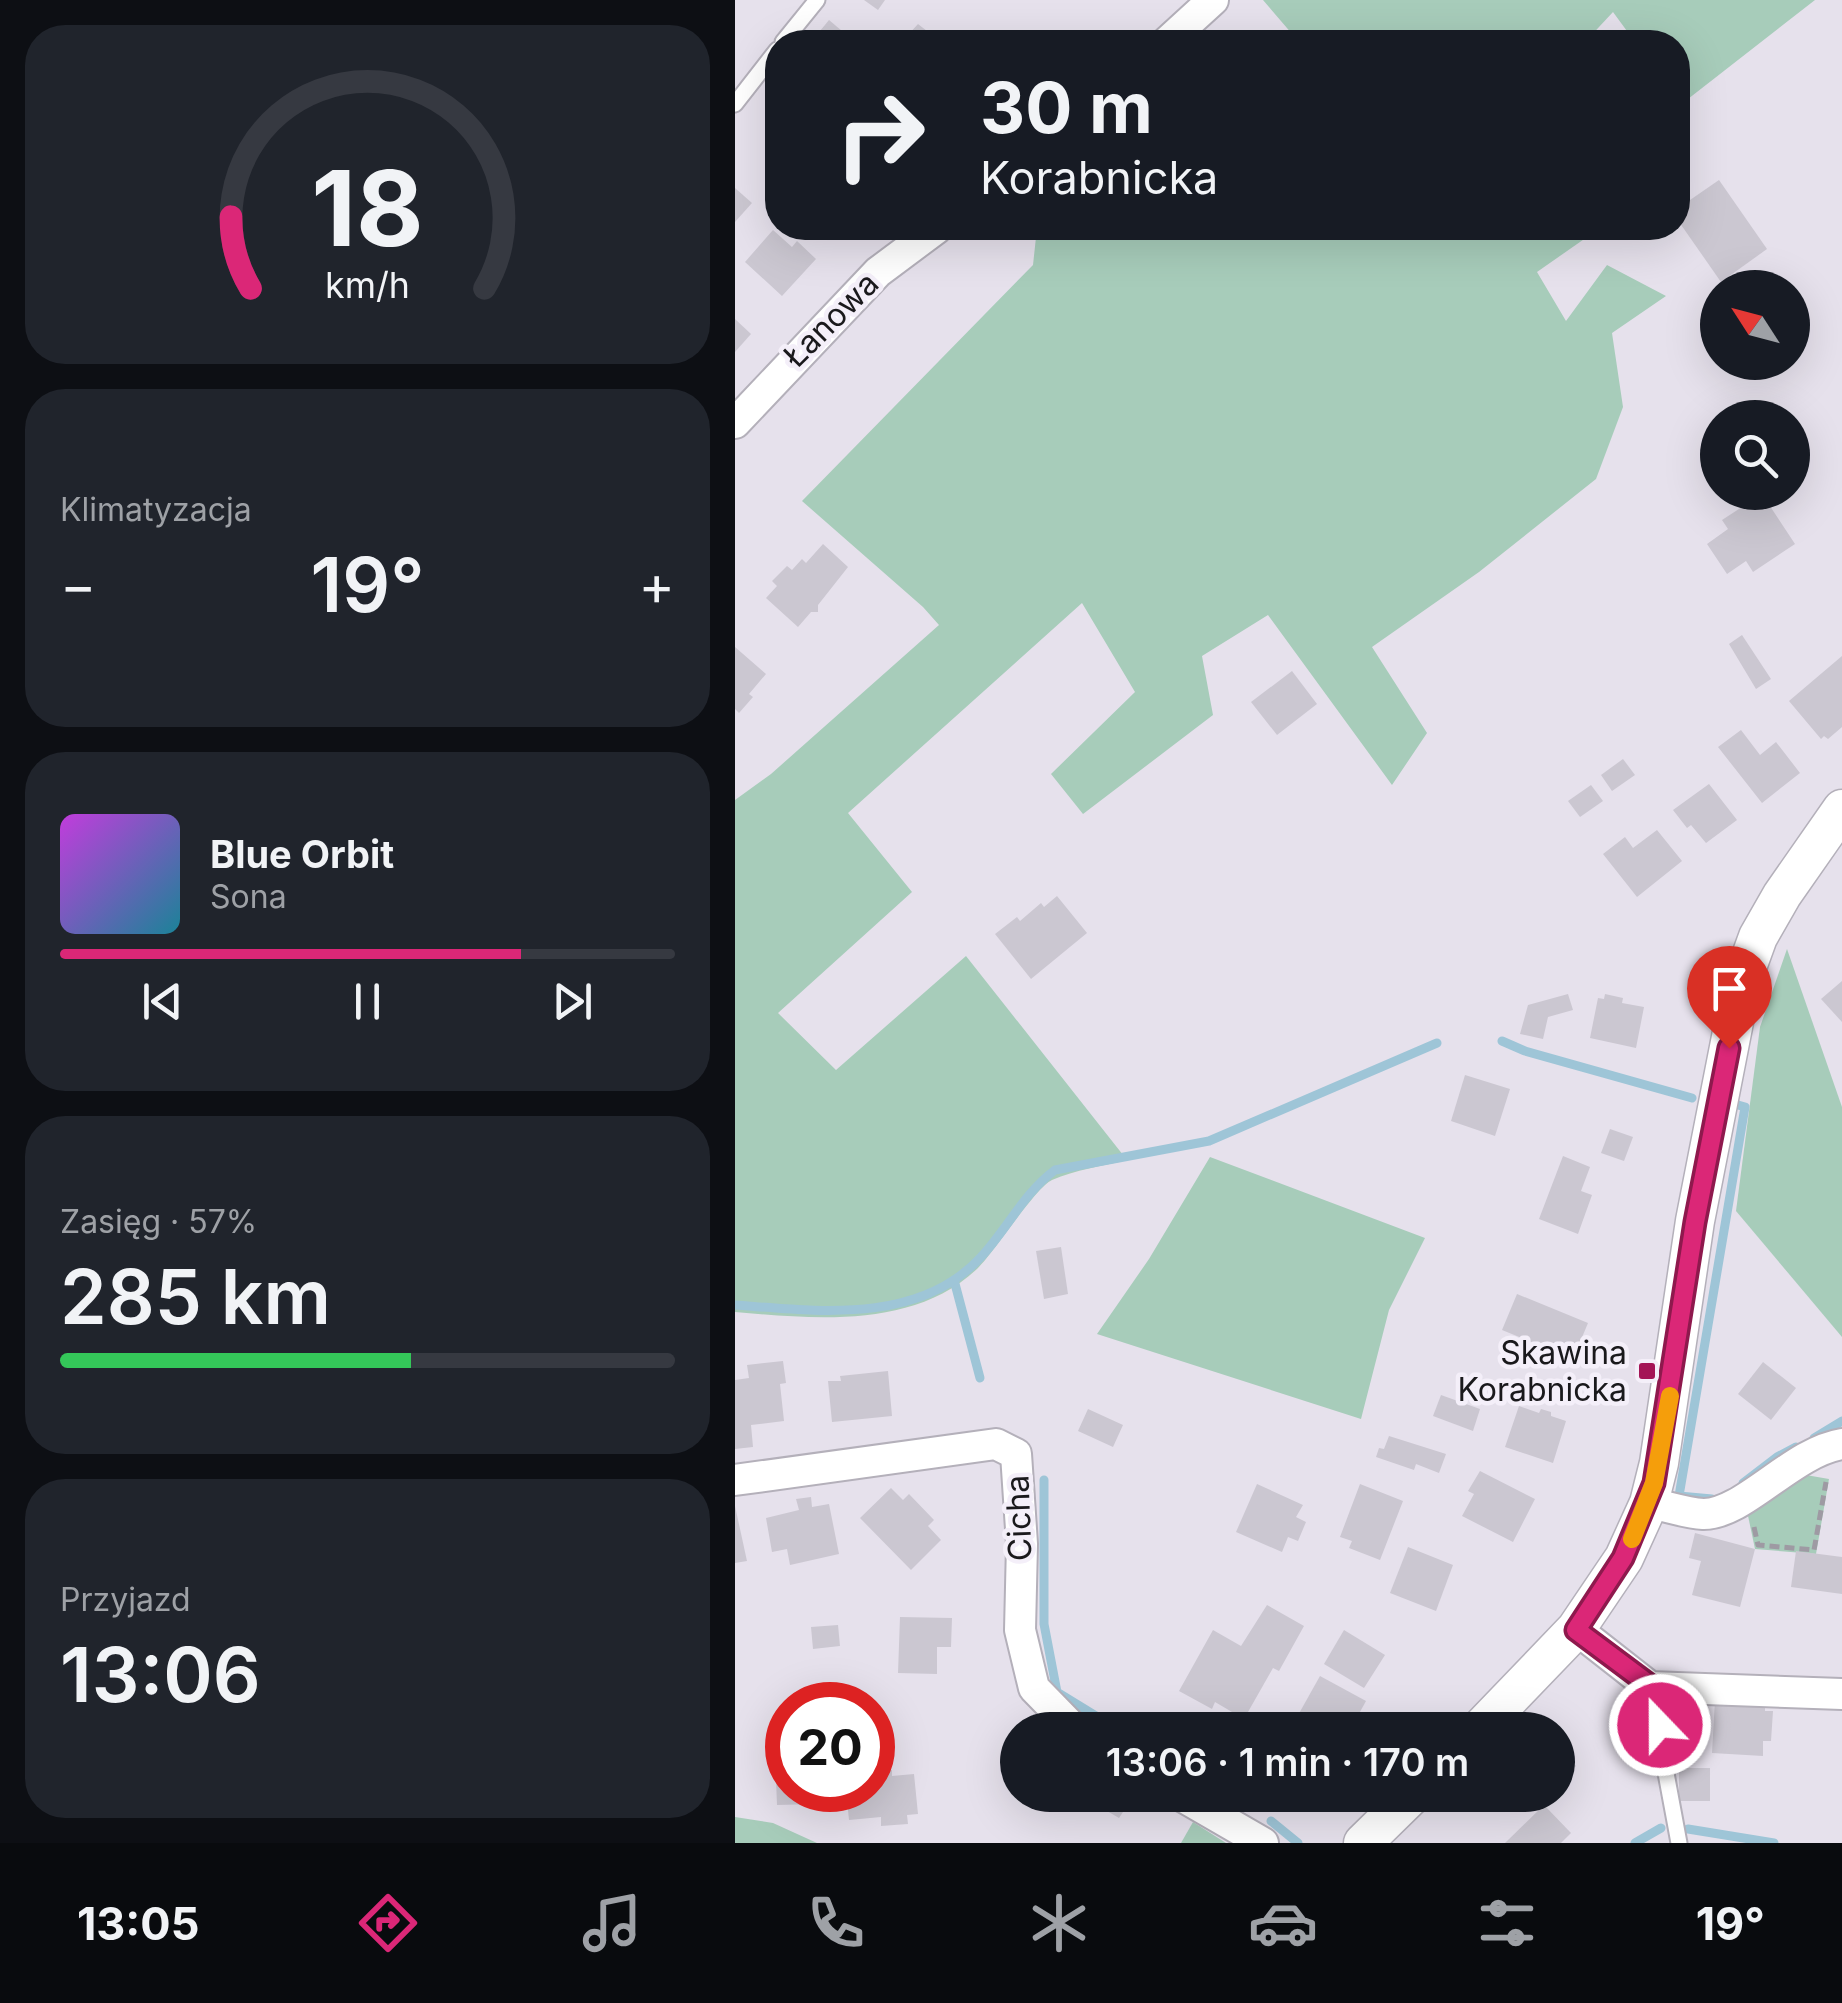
<!DOCTYPE html>
<html lang="pl">
<meta charset="utf-8">
<style>
body{margin:0;font-family:Inter,sans-serif;background:#20242c;color:#f1f3f6;height:100vh;display:flex;flex-direction:column;font-size:38px;white-space:nowrap}
*{box-sizing:border-box;margin:0}
p{font-size:32px;color:#9ea1a6}
.icon{flex:none;width:55px;height:55px;fill:none;stroke:currentColor;stroke-width:2;stroke-linecap:round;stroke-linejoin:round}
.map{position:relative;flex:1;overflow:hidden}
.details{display:flex;flex-direction:column;gap:25px;padding:25px;background:#0d0f14;width:735px}
.details>*{flex:none}
.top-card{position:absolute;left:30px;top:30px;width:925px;height:210px;border-radius:40px;box-shadow:0 10px 40px #0002;background:#171b24;color:#f1f3f6;overflow:hidden}
.needle{width:65px;rotate:306deg}
.controls{position:absolute;left:965px;top:270px;display:grid;gap:20px}
.controls a{display:grid;place-items:center;width:110px;height:110px;border-radius:50%;background:#171b24;box-shadow:0 10px 40px #0002;font-size:50px}
.speed{position:absolute;left:30px;top:1682px;display:flex;gap:20px;font-size:50px;font-weight:700;text-align:center}
.speed>*{display:grid;place-content:center;width:130px;height:130px;border-radius:50%;background:#171b24;box-shadow:0 10px 40px #0002;line-height:1}
.speed .limit{border:15px solid #d22;background:#fff;color:#111}
.pin{position:absolute;display:grid;place-items:center;width:85px;height:85px;color:#fff;margin:-102px -42px;border-radius:50% 50% 50% 0;rotate:-45deg;box-shadow:0 0 10px #0007}
.pin .icon{rotate:45deg}
.me{position:absolute;width:110px;margin:-55px;rotate:338deg;stroke-linejoin:round;filter:drop-shadow(0 0 8px #0008)}
.turn{display:flex;align-items:center;gap:35px;height:210px;padding:0 50px;font-size:45px}
.turn .icon{width:130px;height:130px;stroke-width:2.5}
.turn b{display:block;font-size:70px;line-height:85px}
.big{font-size:75px;font-weight:600;line-height:1.1}
.details .widget{flex:1;display:flex;flex-direction:column;justify-content:center;gap:15px;min-width:0;padding:0 35px;border-radius:40px;background:#20242c}
.details .dial{align-items:center;gap:0}
.dial svg{height:260px;overflow:visible;fill:none;stroke:#363941;stroke-width:7;stroke-linecap:round;text-anchor:middle}
.dial text{fill:#f1f3f6;stroke:none}
.song{display:flex;align-items:center;gap:30px}
.cover{width:120px;height:120px;border-radius:15px;background:linear-gradient(135deg,hsl(290 70% 55%),hsl(190 70% 35%))}
.played{height:10px;border-radius:5px;background:linear-gradient(90deg,#db2777 75%,#363941 75%)}
.keys{display:flex;justify-content:space-around;direction:ltr}
.heat{display:flex;justify-content:space-between;align-items:center;font-size:55px;direction:ltr}
.charge{height:15px;border-radius:8px;background:linear-gradient(90deg,#34c759 57%,#363941 0)}
.trip{position:absolute;left:265px;top:1712px;width:575px;height:100px;border-radius:50px;background:#171b24;box-shadow:0 10px 40px #0002;font-weight:600;line-height:100px;text-align:center}
.tab-bar{display:flex;height:160px;justify-content:space-around;align-items:center;background:#090b0e;color:#9ea1a6}
.tab-bar .icon{width:70px;height:70px}
.tab-bar .active{color:#db2777}
.tab-bar b{font-size:45px;color:#f1f3f6}
main{display:flex;flex:1;min-height:0}
.map>svg:first-child{display:block}
</style>
<main>
<section class="details">
<div class="widget dial"><svg viewBox="0 0 100 80">
<path d="M14 69A42 42 0 1 1 86 69"/>
<path d="M14 69A42 42 0 0 1 8 47" stroke="#db2777"/>
<text x="50" y="56" font-size="32" font-weight="700">18</text>
<text x="50" y="72" font-size="11">km/h</text>
</svg></div>
<div class="widget"><p>Klimatyzacja</p>
<div class="heat"><a>−</a><b class="big">19°</b><a>+</a></div>
</div>
<div class="widget">
<div class="song"><i class="cover"></i><div><b>Blue Orbit</b><p>Sona</p></div></div>
<div class="played"></div>
<div class="keys"><svg class="icon" aria-label="previous" viewBox="0 0 24 24"><path d="M18 5L8 12l10 7zM5 5v14"/></svg><svg class="icon" aria-label="pause" viewBox="0 0 24 24"><path d="M8 5v14M16 5v14"/></svg><svg class="icon" aria-label="next" viewBox="0 0 24 24"><path d="M6 5l10 7-10 7zM19 5v14"/></svg></div>
</div>
<div class="widget"><p>Zasięg · 57%</p><b class="big">285 km</b><div class="charge"></div></div>
<div class="widget"><p>Przyjazd</p><b class="big">13:06</b></div>
</section>
<div class="map">
<svg width="1107" height="1843" viewBox="0 0 1107 1843">
<rect width="100%" height="100%" fill="#e6e1ec"/>
<g fill="#a7ccba">
<path d="M528 0H1080L944 106 942 42H900L878 12 850 42H564Z"/>
<path d="M302 228H865L802 272 831 321 872 265 931 296 877 333 888 407 861 479 744 572 637 647 692 733 657 785 533 615 467 656 478 715 348 814 316 774 400 692 347 603 113 813 177 892 43 1013 101 1070 231 956 392 1160C368 1166 340 1170 317 1180 300 1188 261 1250 243 1268 179 1329 81 1319 0 1312V800L36 774 204 625 188 607 67 501 298 265Z"/>
<path d="M1052 949 1107 1107V1337L1001 1211 1025 1027Z"/>
<path d="M475 1157 690 1238 654 1310 626 1419 362 1334 414 1259Z"/>
<path d="M1065 1474 1094 1479 1081 1554 1020 1549 1012 1511Z"/>
<path d="M0 1817 38 1823 82 1843H0Z"/>
<path d="M458 1822 491 1843H446Z"/>
</g>
<g fill="none" stroke-linecap="round" stroke-linejoin="round">
<g stroke="#9ec5d7" stroke-width="9">
<path d="M767 1041 790 1051 957 1098"/>
<path d="M219 1280 245 1378"/>
<path d="M0 1305C82 1311 184 1325 246 1257 272 1229 289 1193 320 1170L474 1141 702 1043"/>
<path d="M1079 1438 1107 1421"/>
<path d="M309 1480V1624L322 1692 384 1730"/>
<path d="M1008 1483 1042 1457 1061 1447"/>
<path d="M977 1499 944 1496 1010 1107 1003 1105"/>
<path d="M492 1795 508 1805"/>
<path d="M536 1821 563 1843"/>
<path d="M953 1829 1039 1843"/>
<path d="M900 1843 926 1828"/>
</g>
</g>
<g fill="#cbc7d1">
<path d="M129 0H150L143 10Z"/>
<path d="M94 20 120 42H76Z"/>
<path d="M183 24 206 42H157L167 30 173 35Z"/>
<path d="M984 180 1032 249 986 282 942 219V209Z"/>
<path d="M0 188 17 203 0 222Z"/>
<path d="M38 230 57 247 62 241 81 259 47 296 10 262Z"/>
<path d="M0 319 16 334 0 352Z"/>
<path d="M1027 494 1060 544 1018 572 1011 561 992 574 972 544 993 529 987 520Z"/>
<path d="M88 544 113 567 83 605V612H76L63 627 31 598 42 586 37 581 52 566 57 570 67 559 71 563Z"/>
<path d="M1007 635 1036 679 1021 689 994 644Z"/>
<path d="M0 647 31 674 14 694 18 697 4 713 0 709Z"/>
<path d="M1107 656V727L1093 739 1089 736 1086 739 1054 701Z"/>
<path d="M557 671 582 704 542 735 516 702Z"/>
<path d="M1006 730 1025 755 1041 742 1065 773 1027 803 983 747Z"/>
<path d="M888 759 900 775 877 791 866 775Z"/>
<path d="M974 784 1002 820 971 843 956 825 952 828 938 810Z"/>
<path d="M856 785 868 801 845 817 833 801Z"/>
<path d="M922 830 947 861 902 897 868 854 890 837 898 848Z"/>
<path d="M322 896 352 933 296 979 260 934 282 917 285 921 306 903 309 907Z"/>
<path d="M1107 981V1022L1086 999Z"/>
<path d="M833 994 838 1010 813 1017 808 1039 785 1034 793 1005Z"/>
<path d="M870 994 888 998 887 1003 909 1007 901 1048 855 1038 863 998 869 999Z"/>
<path d="M730 1075 775 1089 760 1136 716 1121Z"/>
<path d="M875 1129 898 1137 889 1161 866 1153Z"/>
<path d="M828 1156 855 1167 846 1191 857 1195 843 1234 804 1219Z"/>
<path d="M326 1247 333 1294 309 1299 301 1251Z"/>
<path d="M782 1294 853 1323 838 1359 767 1330Z"/>
<path d="M48 1361 51 1383 45 1384 49 1421 16 1425 18 1447 0 1449V1380L14 1378 12 1365Z"/>
<path d="M1028 1362 1061 1388 1036 1420 1003 1394Z"/>
<path d="M153 1371 157 1416 97 1422 93 1381H106L105 1376Z"/>
<path d="M706 1395 745 1409 738 1431 698 1416Z"/>
<path d="M784 1406 804 1413 806 1409 816 1412V1416L831 1421 818 1463 770 1447Z"/>
<path d="M353 1409 388 1425 378 1447 343 1431Z"/>
<path d="M654 1436 711 1454 704 1473 681 1464 679 1470 641 1457 644 1448 649 1449Z"/>
<path d="M745 1471 800 1499 778 1542 727 1516 739 1494 733 1491Z"/>
<path d="M522 1484 568 1505 561 1517 571 1522 563 1541 553 1537 547 1552 501 1532Z"/>
<path d="M625 1484 668 1501 645 1560 614 1548 617 1541 605 1537Z"/>
<path d="M156 1488 168 1500 174 1494 199 1520 193 1526 206 1540 176 1570 125 1518Z"/>
<path d="M76 1497 77 1507 94 1504 104 1554 55 1565 52 1549 37 1552 31 1518 64 1510 61 1499Z"/>
<path d="M0 1506 12 1561 0 1563Z"/>
<path d="M960 1533 1020 1549 1005 1607 957 1595 966 1561 954 1558Z"/>
<path d="M673 1547 718 1565 701 1611 655 1593Z"/>
<path d="M1061 1551 1107 1557V1594L1056 1587Z"/>
<path d="M532 1605 569 1626 544 1671 538 1668 509 1719 480 1702 477 1709 444 1691 478 1630 506 1646Z"/>
<path d="M165 1617 217 1618 216 1647H202V1674L163 1673Z"/>
<path d="M103 1625 105 1646 78 1649 76 1627Z"/>
<path d="M609 1630 650 1655 629 1688 589 1664Z"/>
<path d="M585 1676 631 1701 615 1730H586L562 1717Z"/>
<path d="M980 1700 1030 1703V1711H1038L1036 1741H1028V1756L977 1753Z"/>
<path d="M822 1746 841 1766 822 1784Z"/>
<rect x="944" y="1768" width="31" height="33"/>
<path d="M157 1770V1776L179 1774 183 1814 172 1815 173 1824 146 1826V1817L114 1820 111 1790H138V1776H144L143 1772Z"/>
<path d="M52 1779V1790H81V1804L42 1805 41 1780Z"/>
<path d="M382 1795 394 1803 384 1818 372 1811Z"/>
<path d="M750 1795H796L784 1807 778 1800 766 1812Z"/>
<path d="M809 1805 836 1833 826 1843H770Z"/>
</g>
<g fill="none" stroke-linecap="round" stroke-linejoin="round">
<g stroke="#b4b0ba" stroke-width="19">
<g id="service">
<path d="M48 42 82 0"/>
<path d="M0 104 42 50"/>
<path d="M915 1687 944 1843"/>
</g>
</g>
<g stroke="#b4b0ba" stroke-width="34">
<g id="minor">
<path d="M432 42 478 0"/>
<path d="M0 423 143 272 202 228"/>
<path d="M0 1480 261 1444 281 1454 287 1544 285 1630 299 1688 340 1730"/>
<path d="M914 1503C931 1506 950 1513 968 1514 1008 1515 1057 1452 1107 1444"/>
<path d="M841 1629 915 1687 1107 1694"/>
<path d="M445 1795 528 1843"/>
</g>
</g>
<g stroke="#b4b0ba" stroke-width="41">
<g id="tertiary">
<path d="M744 1730 841 1629 889 1558 914 1503 924 1463 960 1221 1007 981 1023 937 1047 895 1107 809"/>
<path d="M628 1843 677 1795"/>
</g>
</g>
<path stroke="#9e9aa3" stroke-width="5" stroke-dasharray="10 5" stroke-linecap="butt" d="M1019 1527 1023 1545 1079 1550 1091 1482"/>
<use href="#service" stroke="#fff" stroke-width="15"/>
<use href="#minor" stroke="#fff" stroke-width="30"/>
<use href="#tertiary" stroke="#fff" stroke-width="38"/>
</g>
<g fill="none" stroke-linecap="round" stroke-linejoin="round">
<g stroke="#8e194d" stroke-width="25">
<path id="route" d="M925 1725 916 1686 841 1630 888 1558 919 1483 960 1222 994 1048"/>
</g>
<use href="#route" stroke="#db2777" stroke-width="18"/>
<path stroke="#f59e0b" stroke-width="18" d="M897 1539 919 1483 935 1396"/>
</g>
<rect fill="#a41456" stroke="#f4eff9" stroke-width="4" x="902" y="1361" width="20" height="20" rx="5"/>
<g text-anchor="middle" stroke-width="9" stroke-linejoin="round" paint-order="stroke">
<g font-size="32" fill="#1a191c" stroke="#f4eff9">
<text transform="translate(96 320) rotate(-45)" y="11">Łanowa</text>
<text transform="translate(284 1518) rotate(-92)" y="11">Cicha</text>
</g>
<g font-size="32" fill="#1a191c" stroke="#f4eff9" text-anchor="end">
<text x="892" y="1364">Skawina<tspan x="892" dy="37">Korabnicka</tspan></text>
</g>
</g>
</svg>
<div class="controls">
<a><svg class="needle" viewBox="-14 -14 28 28"><path d="M0-13l5 13h-10z" fill="#e53935"/><path d="M0 13l5-13h-10z" fill="#9ea1a6"/></svg></a>
<a><svg class="icon" aria-label="search" viewBox="0 0 24 24"><circle cx="10" cy="10" r="6"/><path d="M15 15l6 6"/></svg></a>
</div>
<div class="speed"><div class="limit">20</div></div>
<div class="pin" style="left:994px;top:1048px;background:#d93025"><svg class="icon" aria-label="arrive" viewBox="0 0 24 24"><path d="M6 21V4h12l-3 4 3 4H6"/></svg></div>
<svg class="me" style="left:925px;top:1725px" viewBox="-20 -20 40 40"><circle r="17" fill="#db2777" stroke="#fff" stroke-width="3"/><path d="M0-11L8 9 0 5-8 9z" fill="#fff"/></svg>
<div class="trip">13:06 · 1 min · 170 m</div>
<div class="top-card">
<div class="turn"><svg class="icon" aria-label="right" viewBox="0 0 24 24"><path d="M7 20v-9h11M14 6l5 5-5 5"/></svg><div><b>30 m</b>Korabnicka</div></div>
</div>
</div>
</main>
<nav class="tab-bar">
<b>13:05</b>
<svg class="icon active" aria-label="directions" viewBox="0 0 24 24"><path d="M12 3l9 9-9 9-9-9zM9 14v-3h6M13 9l2 2-2 2"/></svg>
<svg class="icon" aria-label="music" viewBox="0 0 24 24"><path d="M9 18V5l10-2v13"/><circle cx="6" cy="18" r="3"/><circle cx="16" cy="16" r="3"/></svg>
<svg class="icon" aria-label="phone" viewBox="0 0 24 24"><path d="M5 4h4l2 5-3 2q2 4 5 5l2-3 5 2v4C11 20 4 13 5 4z"/></svg>
<svg class="icon" aria-label="climate" viewBox="0 0 24 24"><path d="M12 3v18M4 7l16 10M4 17L20 7"/></svg>
<svg class="icon" aria-label="car" viewBox="0 0 24 24"><path d="M5 17H2v-5l4-1 3-4h7l3 4 3 1v5h-3M9 17h6M6 11h13"/><circle cx="7" cy="17" r="2"/><circle cx="17" cy="17" r="2"/></svg>
<svg class="icon" aria-label="filters" viewBox="0 0 24 24"><path d="M4 7h16M4 17h16"/><circle cx="9" cy="7" r="2"/><circle cx="15" cy="17" r="2"/></svg>
<b>19°</b>
</nav>
